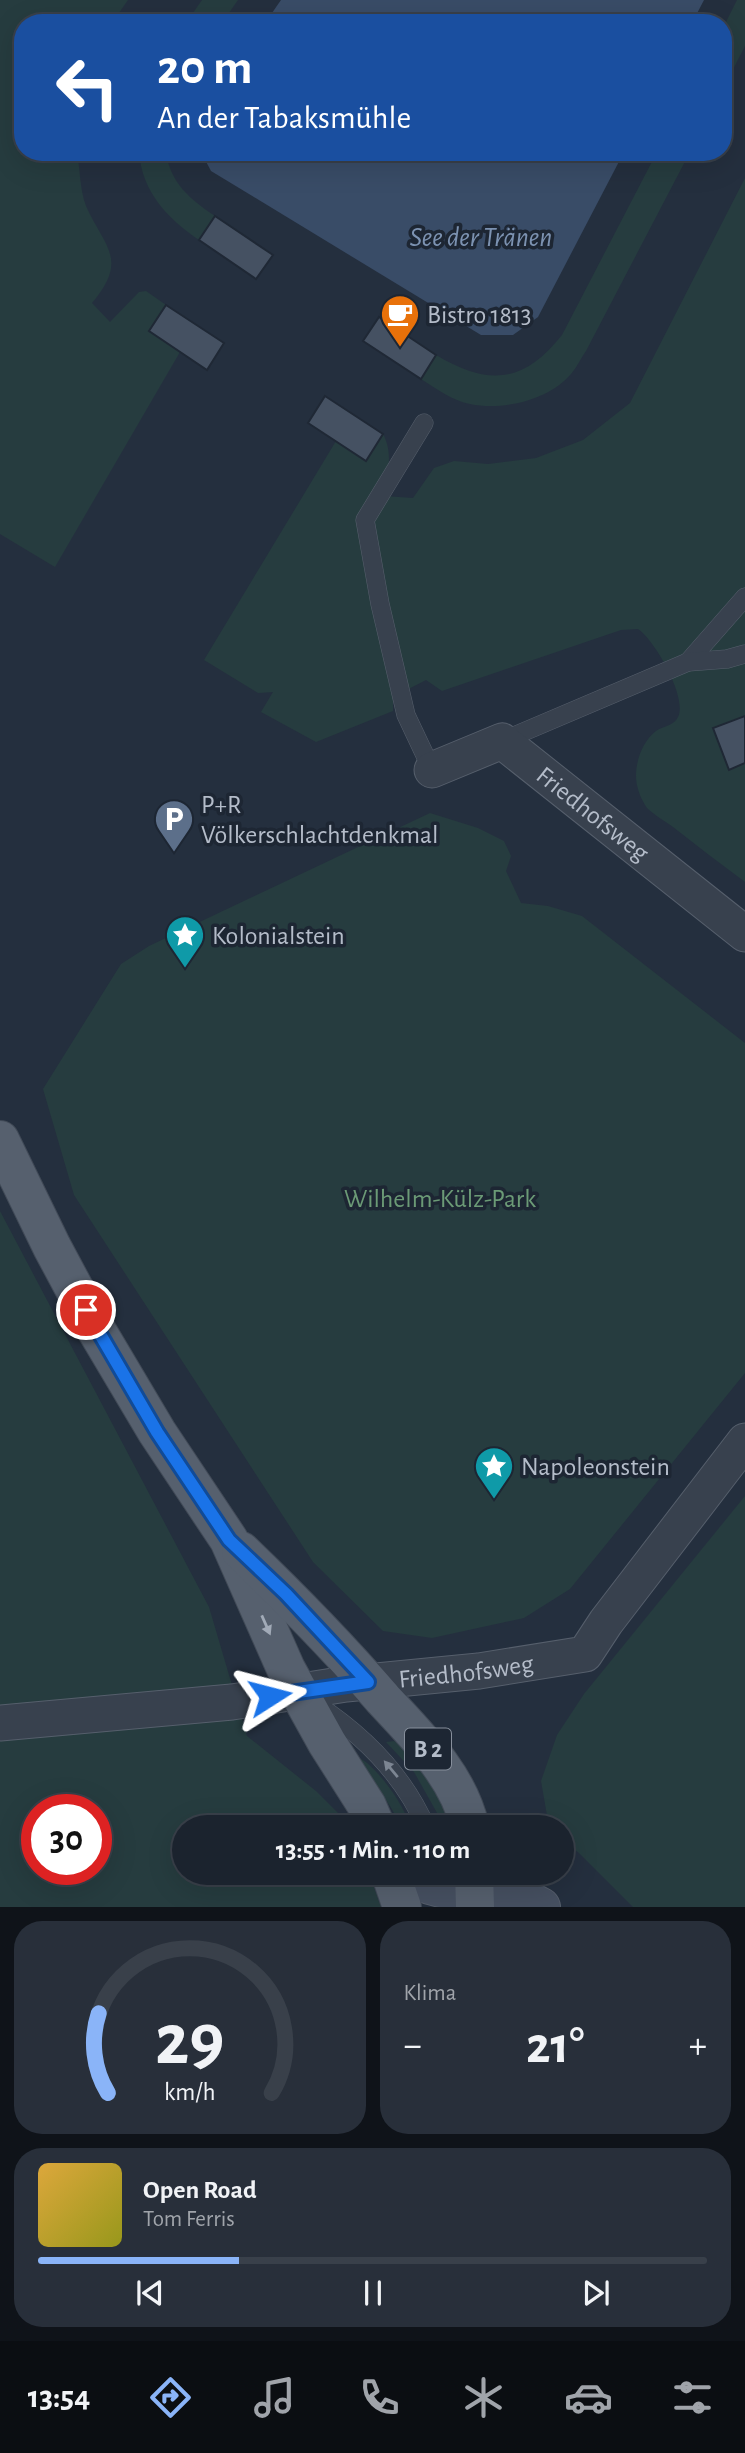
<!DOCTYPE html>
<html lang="de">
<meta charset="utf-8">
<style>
body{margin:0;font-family:"Alegreya Sans",sans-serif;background:#282f3a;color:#f1f3f6;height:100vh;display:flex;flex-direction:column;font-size:26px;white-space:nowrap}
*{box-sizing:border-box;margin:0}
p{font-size:23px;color:#a0a4aa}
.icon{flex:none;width:38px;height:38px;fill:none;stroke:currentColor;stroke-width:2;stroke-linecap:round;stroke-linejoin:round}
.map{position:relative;height:1907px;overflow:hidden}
.side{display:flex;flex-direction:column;gap:14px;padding:14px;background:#0f1319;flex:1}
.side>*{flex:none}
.banner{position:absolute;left:14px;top:14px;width:718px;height:147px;border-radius:28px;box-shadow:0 7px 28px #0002,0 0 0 2px #39404a;background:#1a4fa0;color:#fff;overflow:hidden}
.speed{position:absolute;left:21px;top:1794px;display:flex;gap:14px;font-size:35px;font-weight:700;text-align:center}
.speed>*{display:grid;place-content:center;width:91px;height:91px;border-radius:50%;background:#1b232e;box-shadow:0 7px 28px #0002,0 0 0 2px #39404a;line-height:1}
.speed .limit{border:10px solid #d22;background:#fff;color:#111}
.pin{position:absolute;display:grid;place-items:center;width:60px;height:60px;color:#fff;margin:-30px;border:4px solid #fff;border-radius:50%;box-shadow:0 2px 7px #0007}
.me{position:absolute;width:77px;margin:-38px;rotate:81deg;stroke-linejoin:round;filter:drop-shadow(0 0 5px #0008)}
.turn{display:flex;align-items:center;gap:24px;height:147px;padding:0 28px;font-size:32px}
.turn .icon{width:91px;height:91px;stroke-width:2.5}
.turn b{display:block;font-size:49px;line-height:60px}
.big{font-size:52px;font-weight:700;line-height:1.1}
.side .card{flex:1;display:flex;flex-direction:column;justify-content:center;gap:10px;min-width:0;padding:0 24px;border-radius:28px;background:#282f3a}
.side .dial{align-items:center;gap:0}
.dial svg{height:182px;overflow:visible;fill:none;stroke:#39404a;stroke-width:7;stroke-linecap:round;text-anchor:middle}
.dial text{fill:#f1f3f6;stroke:none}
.song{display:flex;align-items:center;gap:21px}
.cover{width:84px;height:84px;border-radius:10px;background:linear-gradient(135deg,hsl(40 70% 55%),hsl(60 70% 35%))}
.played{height:7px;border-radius:4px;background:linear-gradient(90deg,#8ab4f8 30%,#39404a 30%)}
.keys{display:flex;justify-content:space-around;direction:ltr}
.heat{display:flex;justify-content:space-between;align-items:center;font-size:38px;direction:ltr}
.side .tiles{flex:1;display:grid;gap:14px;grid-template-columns:1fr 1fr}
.card:last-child{grid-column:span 2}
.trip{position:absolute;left:172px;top:1815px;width:402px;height:70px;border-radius:35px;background:#1b232e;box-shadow:0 7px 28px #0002,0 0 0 2px #39404a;font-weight:700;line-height:70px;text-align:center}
.tab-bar{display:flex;height:112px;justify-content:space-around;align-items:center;background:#0b0e12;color:#a0a4aa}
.tab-bar .icon{width:49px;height:49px}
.tab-bar .current{color:#8ab4f8}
.tab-bar b{font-size:32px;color:#f1f3f6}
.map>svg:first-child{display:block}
</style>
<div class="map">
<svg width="745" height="1907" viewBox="0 0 745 1907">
<rect width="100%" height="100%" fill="#242f3e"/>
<g fill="#263c3f" fill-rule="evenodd">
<path d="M0 0H128L112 23H23V152H77C80 169 80 190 86 206 105 248 129 259 92 303L110 322 139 292 146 291 166 305 149 332 180 352 55 567 0 534Z"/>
<path d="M202 0H238L222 23H186Z"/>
<path d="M737 0H745V46L723 89V28Z"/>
<path d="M139 152H166C170 183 191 200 215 216L199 240C168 219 142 192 139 152Z"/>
<path d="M657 152H690L586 351C581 358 577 367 571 374 549 400 503 411 470 404 453 401 435 388 421 379L436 355C488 386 523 384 562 335Z"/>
<path d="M745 178V882C721 864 697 846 673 827 665 821 654 815 647 808 644 804 639 794 638 789 632 771 640 743 656 731 663 726 674 726 678 717 688 698 654 639 638 629L621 630 442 691 426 680 393 697V711L316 742 261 712 273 692 258 693 204 660 336 441 366 461 383 434C394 454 387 475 384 496L413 498 434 468 454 461 488 464 536 458 583 440 630 403Z"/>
<path d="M430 813 478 828 504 841 511 856 506 871 521 903 548 906 582 916 745 1043V1373L570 1589 524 1618 432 1638 383 1631 313 1562 74 1195 43 1089 121 964 149 946Z"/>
<path d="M0 1211 209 1607 247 1736 316 1791 345 1820 348 1827H184V1872L369 1873 381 1907H0ZM37 1810H96V1869H37Z"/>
<path d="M745 1496V1907H633L579 1853 562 1840V1827H549L541 1781 557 1735 584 1694Z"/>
<path d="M394 1741C409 1746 452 1809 445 1823L441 1820 414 1772 386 1742Z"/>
<path d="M361 1759C378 1768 407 1809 410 1827H402L390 1806 359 1761Z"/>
</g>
<g fill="#394c67">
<path d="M281 0H704L692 23H265Z"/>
<path d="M201 152H624L538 317 513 335H481L211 171Z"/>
</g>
<g fill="#455162" stroke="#1f2835" stroke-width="2">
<path d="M215 216 273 255 256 279 199 240Z"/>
<path d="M166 305 224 343 207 370 149 331Z"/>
<path d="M379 317 436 355 421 379 363 341Z"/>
<path d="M325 396 383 434 366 461 308 423Z"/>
<path d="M745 716V763L729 770 713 728Z"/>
</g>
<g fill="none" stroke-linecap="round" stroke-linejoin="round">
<g stroke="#565f6c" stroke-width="19">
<g id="lane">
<path d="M424 423 365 520 380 604 406 715 432 770"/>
<path d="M688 662 745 597"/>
<path d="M502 741 688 662 727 659 745 654"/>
<path d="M316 1704C363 1735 403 1774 426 1827"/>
</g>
</g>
<g stroke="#565f6c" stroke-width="37">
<g id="street">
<path id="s1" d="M432 770 502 741 745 934"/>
<path id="s2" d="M0 1723 232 1702 346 1684 479 1671 585 1654 606 1622 745 1441"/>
</g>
</g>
<g stroke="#565f6c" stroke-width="40">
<path id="secondary" d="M408 1872C435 1897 471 1887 504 1892 518 1895 529 1900 541 1907"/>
</g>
<g stroke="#414a57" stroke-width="40">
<g id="primary">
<path d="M0 1140 52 1247 97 1331 157 1432 229 1540 286 1669 327 1743 367 1806 376 1827"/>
<path d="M241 1551C291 1599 338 1647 383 1699 418 1737 458 1775 470 1827"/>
<path d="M390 1872 402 1907"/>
<path d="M474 1872 475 1907"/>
</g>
</g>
<use href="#lane" stroke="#38414e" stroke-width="18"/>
<use href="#street" stroke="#38414e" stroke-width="35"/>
<use href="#secondary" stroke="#465061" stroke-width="38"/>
<use href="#primary" stroke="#56606e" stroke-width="38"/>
</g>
<defs><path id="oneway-solid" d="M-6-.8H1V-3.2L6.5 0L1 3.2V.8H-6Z" transform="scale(1.75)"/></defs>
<use fill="#a1aab7" href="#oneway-solid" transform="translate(266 1625) rotate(66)"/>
<use fill="#7c8592" href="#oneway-solid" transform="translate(391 1769) rotate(-130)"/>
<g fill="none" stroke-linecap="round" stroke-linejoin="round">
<g stroke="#114b97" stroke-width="18">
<path id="route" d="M86 1310 157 1432 229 1540 286 1594 368 1682 270 1696"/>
</g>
<use href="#route" stroke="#1a73e8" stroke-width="12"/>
</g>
<defs>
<g id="cafe-pin" transform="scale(2.0125)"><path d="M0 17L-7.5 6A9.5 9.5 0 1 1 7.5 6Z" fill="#e8710a" stroke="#1d2633"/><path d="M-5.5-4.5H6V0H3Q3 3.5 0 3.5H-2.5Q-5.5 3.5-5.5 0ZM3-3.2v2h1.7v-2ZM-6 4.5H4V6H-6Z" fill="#fff"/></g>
<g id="parking-pin" transform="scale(2.0125)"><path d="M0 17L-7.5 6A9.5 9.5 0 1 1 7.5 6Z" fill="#5c6f8a" stroke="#1d2633"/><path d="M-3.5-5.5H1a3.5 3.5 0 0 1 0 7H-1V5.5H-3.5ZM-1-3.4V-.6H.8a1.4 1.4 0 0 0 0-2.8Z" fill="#fff"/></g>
<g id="sight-pin" transform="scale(2.0125)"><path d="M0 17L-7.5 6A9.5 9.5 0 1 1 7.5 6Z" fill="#0f9aa8" stroke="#1d2633"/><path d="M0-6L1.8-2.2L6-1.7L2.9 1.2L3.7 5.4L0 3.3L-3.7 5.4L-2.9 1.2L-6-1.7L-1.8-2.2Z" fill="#fff"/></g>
</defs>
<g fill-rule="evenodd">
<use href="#cafe-pin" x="400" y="314"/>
<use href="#parking-pin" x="174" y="819"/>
<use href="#sight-pin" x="185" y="935"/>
<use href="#sight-pin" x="494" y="1466"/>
</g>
<g text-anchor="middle" stroke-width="7" stroke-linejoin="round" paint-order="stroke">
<rect fill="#1d2633" stroke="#878f9c" stroke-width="2" x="405" y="1728.5" width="46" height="41" rx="5"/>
<g font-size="24" font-weight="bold" fill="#b4bcc9">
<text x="428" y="1757">B 2</text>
</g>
<g font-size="26" fill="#b4bcc9" stroke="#1d2633" text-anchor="start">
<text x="427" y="323">Bistro 1813</text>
<text x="201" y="813">P+R<tspan x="201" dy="30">Völkerschlachtdenkmal</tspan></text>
<text x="212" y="944">Kolonialstein</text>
<text x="521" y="1475">Napoleonstein</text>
</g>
<g font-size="26" fill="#b4bcc9" stroke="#1d2633">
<text dy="9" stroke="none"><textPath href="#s1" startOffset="192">Friedhofsweg</textPath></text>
<text dy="9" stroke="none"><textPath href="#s2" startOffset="469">Friedhofsweg</textPath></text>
</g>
<g font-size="26" fill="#6b9a76" stroke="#1d2633">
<text x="440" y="1207">Wilhelm-Külz-Park</text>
</g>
<g font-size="28" font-style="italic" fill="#7c92b1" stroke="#1d2633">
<text x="481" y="246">See der Tränen</text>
</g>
</g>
</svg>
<div class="speed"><div class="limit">30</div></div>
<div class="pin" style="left:86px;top:1310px;background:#d93025"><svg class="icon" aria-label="arrive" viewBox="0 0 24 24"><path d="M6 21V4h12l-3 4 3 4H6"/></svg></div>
<svg class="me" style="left:270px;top:1696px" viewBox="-20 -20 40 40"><path d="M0-17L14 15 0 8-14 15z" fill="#1a73e8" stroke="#fff" stroke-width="4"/></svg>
<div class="trip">13:55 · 1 Min. · 110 m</div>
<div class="banner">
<div class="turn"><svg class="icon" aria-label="left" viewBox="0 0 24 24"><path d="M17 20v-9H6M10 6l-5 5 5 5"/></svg><div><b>20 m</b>An der Tabaksmühle</div></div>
</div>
</div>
<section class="side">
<div class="tiles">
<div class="card dial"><svg viewBox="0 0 100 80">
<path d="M14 69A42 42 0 1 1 86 69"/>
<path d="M14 69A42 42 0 0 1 10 34" stroke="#8ab4f8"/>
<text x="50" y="56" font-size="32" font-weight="700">29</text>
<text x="50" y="72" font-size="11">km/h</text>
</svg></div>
<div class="card"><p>Klima</p>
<div class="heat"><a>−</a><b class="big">21°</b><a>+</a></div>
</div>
<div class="card">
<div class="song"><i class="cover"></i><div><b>Open Road</b><p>Tom Ferris</p></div></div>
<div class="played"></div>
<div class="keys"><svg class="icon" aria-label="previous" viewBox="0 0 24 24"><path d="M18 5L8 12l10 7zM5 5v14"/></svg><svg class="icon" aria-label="pause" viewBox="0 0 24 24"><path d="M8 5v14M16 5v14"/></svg><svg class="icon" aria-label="next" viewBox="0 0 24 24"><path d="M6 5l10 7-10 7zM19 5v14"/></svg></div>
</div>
</div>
</section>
<nav class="tab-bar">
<b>13:54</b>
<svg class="icon current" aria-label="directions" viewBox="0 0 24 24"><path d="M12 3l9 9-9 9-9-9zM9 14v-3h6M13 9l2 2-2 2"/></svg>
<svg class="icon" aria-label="music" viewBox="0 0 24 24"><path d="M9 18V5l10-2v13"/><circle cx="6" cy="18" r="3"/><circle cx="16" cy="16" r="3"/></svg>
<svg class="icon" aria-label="phone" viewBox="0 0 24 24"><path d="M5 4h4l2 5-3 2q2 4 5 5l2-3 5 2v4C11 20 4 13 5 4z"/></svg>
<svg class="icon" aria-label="climate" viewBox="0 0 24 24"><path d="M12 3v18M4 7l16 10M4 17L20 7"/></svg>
<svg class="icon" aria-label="car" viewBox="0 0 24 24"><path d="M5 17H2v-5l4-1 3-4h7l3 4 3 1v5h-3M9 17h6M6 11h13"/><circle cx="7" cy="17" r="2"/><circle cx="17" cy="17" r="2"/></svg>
<svg class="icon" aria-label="filters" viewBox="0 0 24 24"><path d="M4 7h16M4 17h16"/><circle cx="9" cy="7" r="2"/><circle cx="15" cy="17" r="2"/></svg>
</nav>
